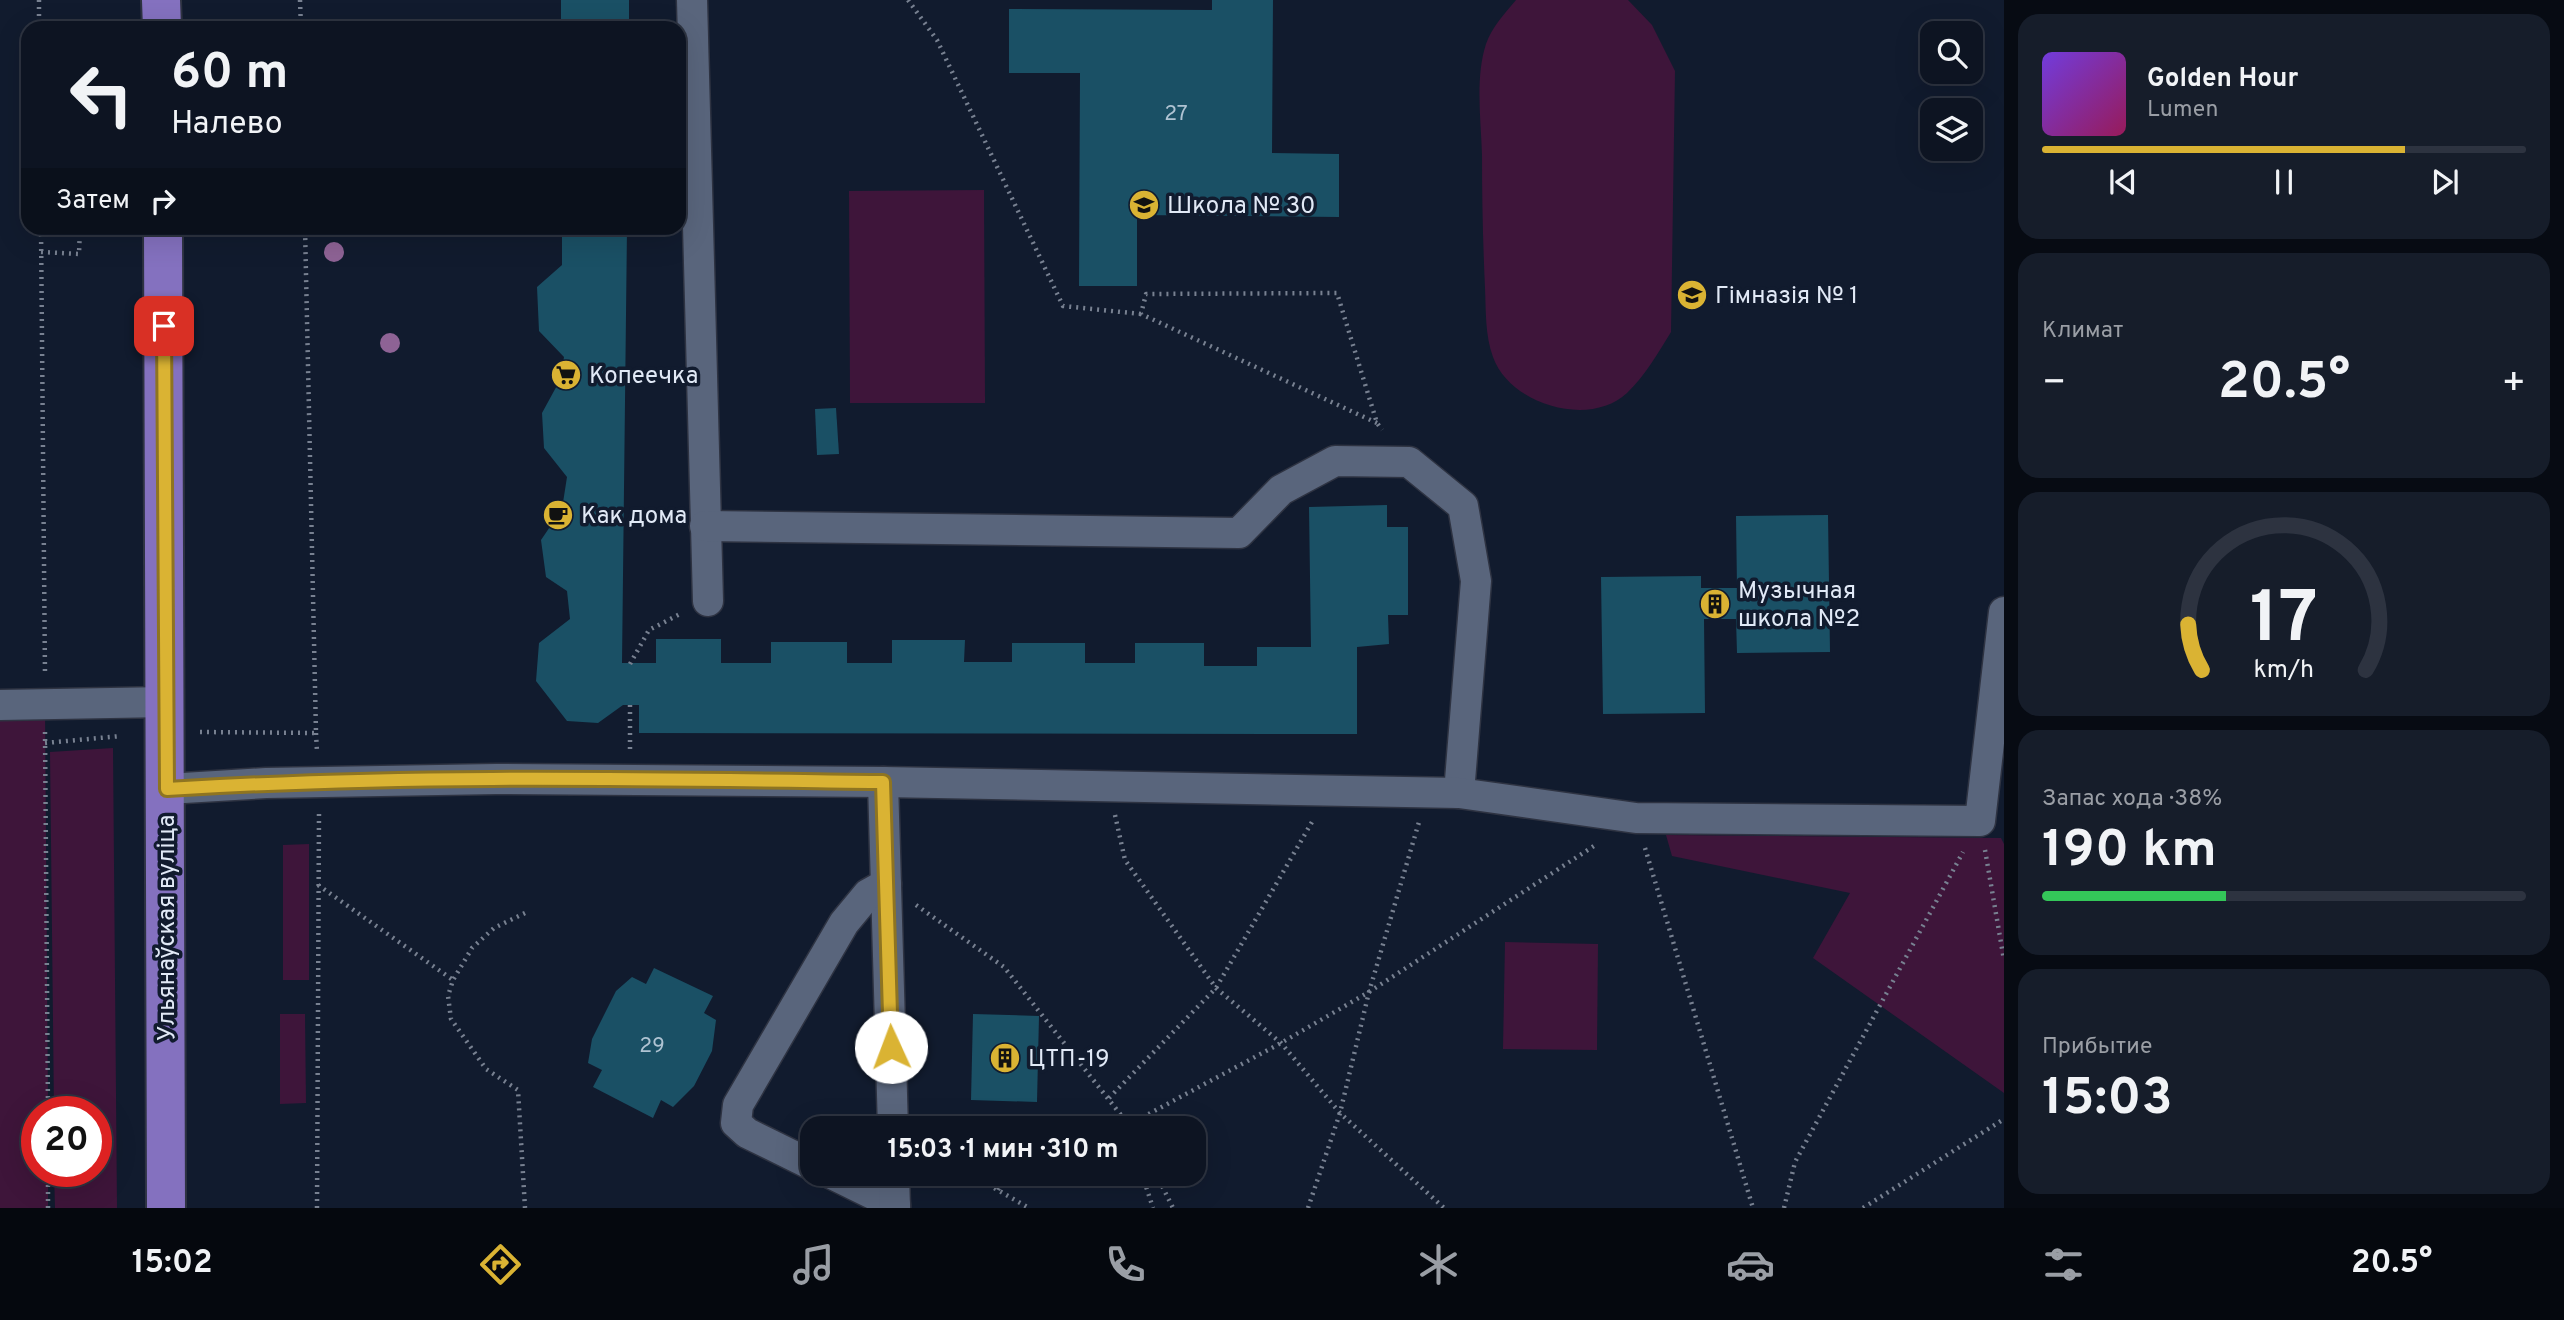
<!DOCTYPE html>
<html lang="ru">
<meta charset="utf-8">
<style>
body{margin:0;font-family:Overpass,sans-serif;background:#161d2a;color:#f1f3f6;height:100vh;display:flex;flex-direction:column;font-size:26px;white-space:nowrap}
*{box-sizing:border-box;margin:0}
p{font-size:23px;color:#9a9ea5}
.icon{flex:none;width:38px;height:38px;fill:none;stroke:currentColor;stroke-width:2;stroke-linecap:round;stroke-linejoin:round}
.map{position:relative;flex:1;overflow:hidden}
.panel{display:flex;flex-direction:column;gap:14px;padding:14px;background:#070b13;width:560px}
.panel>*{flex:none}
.guide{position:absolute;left:21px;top:21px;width:665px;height:214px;border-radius:21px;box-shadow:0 7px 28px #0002,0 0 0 2px #2d3340;background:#0d1422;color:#f1f3f6;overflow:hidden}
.tools{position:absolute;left:1920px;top:21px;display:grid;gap:14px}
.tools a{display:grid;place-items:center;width:63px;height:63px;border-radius:14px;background:#0d1422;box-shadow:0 7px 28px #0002,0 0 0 2px #2d3340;font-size:35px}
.speed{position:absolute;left:21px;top:1096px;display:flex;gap:14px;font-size:35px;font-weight:700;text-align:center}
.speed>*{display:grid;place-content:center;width:91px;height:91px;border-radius:50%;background:#0d1422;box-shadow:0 7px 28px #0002,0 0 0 2px #2d3340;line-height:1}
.speed .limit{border:10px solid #d22;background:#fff;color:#111}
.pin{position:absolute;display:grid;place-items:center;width:60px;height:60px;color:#fff;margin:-30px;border-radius:14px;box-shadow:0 4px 10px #0006}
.me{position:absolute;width:77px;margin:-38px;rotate:358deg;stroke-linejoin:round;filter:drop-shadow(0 0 5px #0008)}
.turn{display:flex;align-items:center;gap:24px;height:147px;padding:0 35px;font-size:32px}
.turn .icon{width:91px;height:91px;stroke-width:2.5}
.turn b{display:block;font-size:49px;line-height:60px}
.then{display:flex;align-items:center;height:66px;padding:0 35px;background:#0003;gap:14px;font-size:26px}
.big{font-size:52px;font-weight:700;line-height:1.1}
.panel .tile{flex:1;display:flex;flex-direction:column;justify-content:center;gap:10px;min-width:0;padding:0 24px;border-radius:21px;background:#161d2a}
.panel .dial{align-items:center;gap:0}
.dial svg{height:182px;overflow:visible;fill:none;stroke:#2d3340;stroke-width:7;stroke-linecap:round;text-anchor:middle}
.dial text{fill:#f1f3f6;stroke:none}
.song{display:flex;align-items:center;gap:21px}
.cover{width:84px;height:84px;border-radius:10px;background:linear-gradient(135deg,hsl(260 70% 55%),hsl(330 70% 35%))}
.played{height:7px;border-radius:4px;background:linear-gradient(90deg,#dab333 75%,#2d3340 75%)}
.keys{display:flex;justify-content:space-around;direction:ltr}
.heat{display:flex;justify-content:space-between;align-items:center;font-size:38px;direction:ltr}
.charge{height:10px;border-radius:5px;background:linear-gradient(90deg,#34c759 38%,#2d3340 0)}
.trip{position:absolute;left:800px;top:1116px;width:406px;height:70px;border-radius:21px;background:#0d1422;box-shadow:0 7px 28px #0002,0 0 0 2px #2d3340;font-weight:700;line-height:70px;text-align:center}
.tabs{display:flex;height:112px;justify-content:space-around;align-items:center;background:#05080e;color:#9a9ea5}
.tabs .icon{width:49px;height:49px}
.tabs .active{color:#dab333}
.tabs b{font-size:32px;color:#f1f3f6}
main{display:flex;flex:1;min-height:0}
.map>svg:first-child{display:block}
</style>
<main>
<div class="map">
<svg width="2004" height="1208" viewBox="0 0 2004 1208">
<rect width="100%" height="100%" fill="#111b2e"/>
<g fill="#3e153a">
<path d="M1516 0H1628L1652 25 1675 71 1671 332C1658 353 1645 376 1627 393 1590 428 1510 405 1493 357 1485 335 1486 311 1485 288 1483 244 1482 200 1482 155 1481 120 1475 78 1486 44 1492 27 1505 13 1516 0Z"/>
<path d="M984 190 985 403H850L849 191Z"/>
<path d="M0 705H45L48 1111H37V1171H48V1208H0Z"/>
<path d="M113 748 117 1208H55L54 1171H96V1111H54L50 752Z"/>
<path d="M1666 835 2001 838 2004 844V1093L1813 958 1850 893 1672 856Z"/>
<path d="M309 844V980H283V845Z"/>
<path d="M1505 942 1598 944 1597 1050 1503 1049Z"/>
<path d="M280 1014H305L306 1103 280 1104Z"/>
</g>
<g fill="#1a5065">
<rect x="561" y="0" width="68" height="28"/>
<path d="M1212 0H1273L1272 153 1339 154V217L1137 215V286H1079L1080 73H1009V9L1212 10Z"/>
<path d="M559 228H627L622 663H656V639H721V663H771V642H847V663H892V640H965L964 662H1012V643H1085V663H1135V643H1204V666H1257V647H1311L1309 507 1387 505V527H1408V615H1388L1389 644 1357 647V734L639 733V705H623L598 723 567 721 536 681 539 643 570 619 567 591 546 577 541 540 562 509 567 477 544 448 542 413 560 380 564 357 539 331 537 287 562 265V231Z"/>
<path d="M836 408 839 454 817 455 815 409Z"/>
<path d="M1828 515 1830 652 1737 653 1736 619H1704L1705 713 1603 714 1601 577 1701 576V588H1737L1736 516Z"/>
<path d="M654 968 713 996 704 1013 716 1020 712 1051 694 1086 673 1107 661 1100 653 1118 593 1087 602 1070 588 1063 592 1039 616 991 632 977 646 984Z"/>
<path d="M973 1014 1039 1016 1037 1102 971 1100Z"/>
</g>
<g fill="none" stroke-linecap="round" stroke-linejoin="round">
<g stroke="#2e3342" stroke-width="33">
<g id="minor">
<path d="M692 0 708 601"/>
<path d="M705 526 1239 533 1281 490 1335 461 1409 462 1463 506 1476 581 1459 793"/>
<path d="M0 705 166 702"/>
<path d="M883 782 893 1129"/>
<path d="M167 789 266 783 496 779 883 782 1459 793 1636 818 1980 821 2004 612"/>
<path d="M812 1165 747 1133 736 1123 738 1105 844 923 868 894 886 884"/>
<path d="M832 1174 895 1205 893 1208"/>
<path d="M894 1174 895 1208"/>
</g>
</g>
<g stroke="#2e3342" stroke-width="42">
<g id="major">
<path d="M161 0 162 28"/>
<path d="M163 228 166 1208"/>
</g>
</g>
<g stroke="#788191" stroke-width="4.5" stroke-dasharray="2 5" stroke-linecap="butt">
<path d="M39 0V28"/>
<path d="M300 0 301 28"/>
<path d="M908 0 937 40 1063 306 1141 314"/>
<path d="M41 228 45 675"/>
<path d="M41 252 79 254 80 228"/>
<path d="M1377 423 1141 314 1146 294 1337 293 1377 423 1382 430"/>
<path d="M630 664 649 630 682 613"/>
<path d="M630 705V750"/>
<path d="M45 732 48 1111"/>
<path d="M200 732 316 733 305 228"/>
<path d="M316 733 317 752"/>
<path d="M45 743 121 736"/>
<path d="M1115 815 1125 860 1216 988 1281 1043 1340 1113 1444 1208"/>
<path d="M1645 848 1753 1208"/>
<path d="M1985 850 2004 960"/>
<path d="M318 885 453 980"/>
<path d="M916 905 1004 967 1132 1129"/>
<path d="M525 913 494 928 472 948 453 980 448 996 451 1019 486 1069 518 1090 525 1208"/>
<path d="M1109 1098 1216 988 1312 822"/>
<path d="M1130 1124 1281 1043 1369 992 1597 844"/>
<path d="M48 1171V1208"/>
<path d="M970 1174 1029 1208"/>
<path d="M1142 1174 1153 1208"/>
<path d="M1156 1174 1173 1208"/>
<path d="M998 1190 1007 1174"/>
<path d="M317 1208 319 813"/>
<path d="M1308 1208 1340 1113 1369 992 1419 822"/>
<path d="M1784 1208 1795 1162 1963 852"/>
<path d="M1863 1208 2004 1119"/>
</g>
<use href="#minor" stroke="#59657c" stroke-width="30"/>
<use href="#major" stroke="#8471bf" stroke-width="38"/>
</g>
<g fill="#8e6395">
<circle cx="334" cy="252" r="10"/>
<circle cx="390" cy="343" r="10"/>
</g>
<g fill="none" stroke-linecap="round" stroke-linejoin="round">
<g stroke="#8e7421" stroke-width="18">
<path id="route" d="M164 326 167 789C405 774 644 779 883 782L891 1047"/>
</g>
<use href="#route" stroke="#dab333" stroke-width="12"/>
</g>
<defs>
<g id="school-disc" transform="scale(1.575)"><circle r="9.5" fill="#dab333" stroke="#111b2e"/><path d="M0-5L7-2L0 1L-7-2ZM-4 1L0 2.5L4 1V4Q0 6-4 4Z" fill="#111"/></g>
<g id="supermarket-disc" transform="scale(1.575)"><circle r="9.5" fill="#dab333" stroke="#111b2e"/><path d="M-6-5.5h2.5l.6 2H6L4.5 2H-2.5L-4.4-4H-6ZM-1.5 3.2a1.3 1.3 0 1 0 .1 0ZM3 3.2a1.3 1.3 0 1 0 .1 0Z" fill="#111"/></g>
<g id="cafe-disc" transform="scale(1.575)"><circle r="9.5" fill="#dab333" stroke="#111b2e"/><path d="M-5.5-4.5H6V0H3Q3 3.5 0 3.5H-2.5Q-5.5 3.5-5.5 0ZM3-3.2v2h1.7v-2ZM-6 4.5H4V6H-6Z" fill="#111"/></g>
<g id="building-disc" transform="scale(1.575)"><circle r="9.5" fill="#dab333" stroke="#111b2e"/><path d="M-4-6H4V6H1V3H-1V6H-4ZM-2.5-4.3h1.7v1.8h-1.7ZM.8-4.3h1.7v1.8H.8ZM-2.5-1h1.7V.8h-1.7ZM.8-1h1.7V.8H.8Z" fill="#111"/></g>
</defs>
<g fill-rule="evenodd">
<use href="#school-disc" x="1144" y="205"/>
<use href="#school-disc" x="1692" y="295"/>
<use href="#supermarket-disc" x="566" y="375"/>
<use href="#cafe-disc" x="558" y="515"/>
<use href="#building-disc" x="1715" y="604"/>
<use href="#building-disc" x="1005" y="1058"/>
</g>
<g text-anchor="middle" stroke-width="7" stroke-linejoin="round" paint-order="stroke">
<g font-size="21" fill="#afc3d2">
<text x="1176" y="120">27</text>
<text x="652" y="1052">29</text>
</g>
<g font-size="24" fill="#e1e9f6" stroke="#111b2e" text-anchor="start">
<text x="1167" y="213">Школа № 30</text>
<text x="1715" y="303">Гімназія № 1</text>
<text x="589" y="383">Копеечка</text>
<text x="581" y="523">Как дома</text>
<text x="1738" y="598">Музычная<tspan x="1738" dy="28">школа №2</tspan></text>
<text x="1028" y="1066">ЦТП-19</text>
</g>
<g font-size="24" fill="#e1e9f6" stroke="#111b2e">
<text transform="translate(166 928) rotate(-90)" y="8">Ульянаўская вуліца</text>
</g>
</g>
</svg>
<div class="tools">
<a><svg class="icon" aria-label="search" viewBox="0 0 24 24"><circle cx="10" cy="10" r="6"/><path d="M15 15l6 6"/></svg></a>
<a><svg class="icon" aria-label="layers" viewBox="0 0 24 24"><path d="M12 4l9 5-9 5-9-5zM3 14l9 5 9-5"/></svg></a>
</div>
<div class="speed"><div class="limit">20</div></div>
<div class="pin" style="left:164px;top:326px;background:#d93025"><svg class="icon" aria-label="arrive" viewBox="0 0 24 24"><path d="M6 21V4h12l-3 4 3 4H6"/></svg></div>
<svg class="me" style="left:891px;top:1047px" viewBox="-20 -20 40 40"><circle r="19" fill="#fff"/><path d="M0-13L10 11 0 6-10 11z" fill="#dab333"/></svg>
<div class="trip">15:03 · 1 мин · 310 m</div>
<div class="guide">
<div class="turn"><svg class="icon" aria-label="left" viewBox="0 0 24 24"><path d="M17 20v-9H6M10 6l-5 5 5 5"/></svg><div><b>60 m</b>Налево</div></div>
<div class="then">Затем<svg class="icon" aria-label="right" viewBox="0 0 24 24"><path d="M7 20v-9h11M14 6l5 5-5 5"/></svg></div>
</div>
</div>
<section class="panel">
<div class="tile">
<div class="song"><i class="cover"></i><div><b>Golden Hour</b><p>Lumen</p></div></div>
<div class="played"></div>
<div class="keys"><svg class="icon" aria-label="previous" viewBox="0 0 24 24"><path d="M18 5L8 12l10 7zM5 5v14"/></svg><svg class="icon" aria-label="pause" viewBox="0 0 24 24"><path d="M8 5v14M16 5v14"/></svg><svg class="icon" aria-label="next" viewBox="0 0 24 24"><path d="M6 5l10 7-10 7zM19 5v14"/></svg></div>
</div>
<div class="tile"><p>Климат</p>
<div class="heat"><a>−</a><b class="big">20.5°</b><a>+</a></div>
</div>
<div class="tile dial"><svg viewBox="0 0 100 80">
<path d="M14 69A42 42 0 1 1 86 69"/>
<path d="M14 69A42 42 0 0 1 8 49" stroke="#dab333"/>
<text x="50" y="56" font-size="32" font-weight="700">17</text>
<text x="50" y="72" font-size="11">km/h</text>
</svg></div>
<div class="tile"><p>Запас хода · 38%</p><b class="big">190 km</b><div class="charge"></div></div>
<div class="tile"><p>Прибытие</p><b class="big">15:03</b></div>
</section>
</main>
<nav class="tabs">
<b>15:02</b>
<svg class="icon active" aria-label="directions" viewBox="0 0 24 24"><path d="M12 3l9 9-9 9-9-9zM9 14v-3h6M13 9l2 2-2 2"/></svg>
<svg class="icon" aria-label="music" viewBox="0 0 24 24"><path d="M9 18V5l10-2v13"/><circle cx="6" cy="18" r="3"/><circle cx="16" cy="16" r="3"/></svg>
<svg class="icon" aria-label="phone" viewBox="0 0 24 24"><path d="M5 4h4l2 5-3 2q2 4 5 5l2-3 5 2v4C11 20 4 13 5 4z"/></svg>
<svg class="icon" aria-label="climate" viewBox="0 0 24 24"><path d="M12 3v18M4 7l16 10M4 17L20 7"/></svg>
<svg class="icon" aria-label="car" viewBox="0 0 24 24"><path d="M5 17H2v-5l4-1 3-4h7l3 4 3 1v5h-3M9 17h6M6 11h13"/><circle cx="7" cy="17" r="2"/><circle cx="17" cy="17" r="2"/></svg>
<svg class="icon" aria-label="filters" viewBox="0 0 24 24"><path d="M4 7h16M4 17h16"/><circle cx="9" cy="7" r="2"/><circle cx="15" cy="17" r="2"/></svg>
<b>20.5°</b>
</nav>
